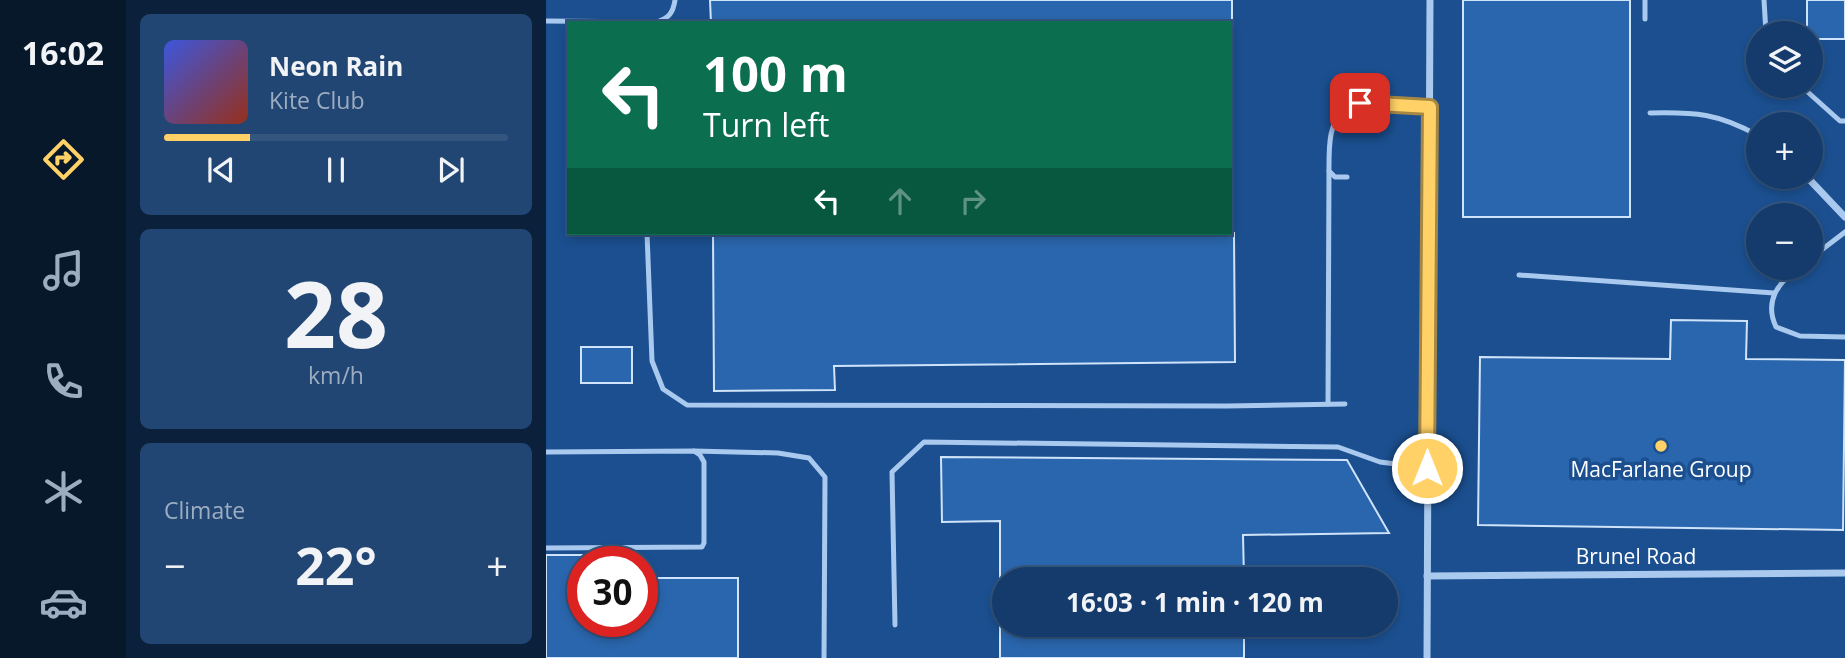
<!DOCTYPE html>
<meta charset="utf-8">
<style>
body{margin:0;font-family:"Open Sans",sans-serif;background:#214673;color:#f1f3f6;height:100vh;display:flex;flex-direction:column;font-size:26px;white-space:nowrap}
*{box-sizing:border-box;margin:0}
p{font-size:23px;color:#9dadc1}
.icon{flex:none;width:38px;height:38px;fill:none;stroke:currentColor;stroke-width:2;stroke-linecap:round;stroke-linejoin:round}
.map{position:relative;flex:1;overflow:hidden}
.sheet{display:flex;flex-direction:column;gap:14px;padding:14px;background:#0b203b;width:420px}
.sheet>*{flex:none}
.banner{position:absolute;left:21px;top:21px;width:665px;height:214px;border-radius:0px;box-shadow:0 4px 10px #0003,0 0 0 2px #33557e;background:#0b6e4f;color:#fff;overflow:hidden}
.controls{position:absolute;left:1200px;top:21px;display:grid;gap:14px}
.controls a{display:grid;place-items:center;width:77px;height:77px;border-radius:50%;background:#143b6b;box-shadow:0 4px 10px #0003,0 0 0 2px #33557e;font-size:35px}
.speed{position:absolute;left:21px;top:546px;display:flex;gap:14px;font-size:35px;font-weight:700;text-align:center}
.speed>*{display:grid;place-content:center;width:91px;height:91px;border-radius:50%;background:#143b6b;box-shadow:0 4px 10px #0003,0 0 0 2px #33557e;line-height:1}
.speed .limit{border:10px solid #d22;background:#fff;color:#111}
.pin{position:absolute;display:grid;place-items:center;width:60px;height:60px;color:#fff;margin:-30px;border-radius:14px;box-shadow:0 4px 10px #0006}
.me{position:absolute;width:77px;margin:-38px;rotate:0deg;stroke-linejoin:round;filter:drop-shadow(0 0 5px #0008)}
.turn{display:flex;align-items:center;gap:24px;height:147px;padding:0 21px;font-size:32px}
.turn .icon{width:91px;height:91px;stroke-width:2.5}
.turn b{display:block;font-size:49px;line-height:60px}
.lanes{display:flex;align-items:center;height:66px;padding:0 21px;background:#0003;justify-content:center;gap:35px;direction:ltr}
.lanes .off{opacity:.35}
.big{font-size:52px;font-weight:700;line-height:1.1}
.sheet .card{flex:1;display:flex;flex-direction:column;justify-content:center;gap:10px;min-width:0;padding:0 24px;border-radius:10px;background:#214673}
.sheet .dial{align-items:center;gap:0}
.dial b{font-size:91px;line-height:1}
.song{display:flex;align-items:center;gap:21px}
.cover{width:84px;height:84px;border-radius:10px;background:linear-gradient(135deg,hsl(230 70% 55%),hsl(10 70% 35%))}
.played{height:7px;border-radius:4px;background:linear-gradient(90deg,#ffd166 25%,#33557e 25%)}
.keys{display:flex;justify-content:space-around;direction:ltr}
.heat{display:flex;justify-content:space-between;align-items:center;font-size:38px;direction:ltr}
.trip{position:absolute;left:446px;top:567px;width:406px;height:70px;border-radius:35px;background:#143b6b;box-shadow:0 4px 10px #0003,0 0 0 2px #33557e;font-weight:700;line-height:70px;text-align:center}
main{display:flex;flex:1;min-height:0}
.tabs{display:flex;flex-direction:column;width:126px;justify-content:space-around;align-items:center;background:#08182b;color:#9dadc1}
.tabs .icon{width:49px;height:49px}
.tabs .selected{color:#ffd166}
.tabs b{font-size:32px;color:#f1f3f6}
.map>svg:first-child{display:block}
</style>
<main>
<nav class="tabs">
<b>16:02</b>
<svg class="icon selected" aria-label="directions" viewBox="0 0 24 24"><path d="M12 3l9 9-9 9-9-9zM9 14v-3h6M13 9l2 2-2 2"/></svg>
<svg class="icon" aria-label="music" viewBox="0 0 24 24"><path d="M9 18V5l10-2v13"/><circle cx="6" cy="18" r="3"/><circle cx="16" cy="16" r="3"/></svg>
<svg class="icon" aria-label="phone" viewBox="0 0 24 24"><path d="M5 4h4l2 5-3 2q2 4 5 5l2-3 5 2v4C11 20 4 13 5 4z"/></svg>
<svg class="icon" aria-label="climate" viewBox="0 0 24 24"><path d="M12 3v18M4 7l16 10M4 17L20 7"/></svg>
<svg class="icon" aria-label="car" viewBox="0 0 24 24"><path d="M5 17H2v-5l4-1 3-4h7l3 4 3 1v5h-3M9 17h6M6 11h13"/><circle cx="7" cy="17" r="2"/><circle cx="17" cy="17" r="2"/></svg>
</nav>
<section class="sheet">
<div class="card">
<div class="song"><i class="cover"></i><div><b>Neon Rain</b><p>Kite Club</p></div></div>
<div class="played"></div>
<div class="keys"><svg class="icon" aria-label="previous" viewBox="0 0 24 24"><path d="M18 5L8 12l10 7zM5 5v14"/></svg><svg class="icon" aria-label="pause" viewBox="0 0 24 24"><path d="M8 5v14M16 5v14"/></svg><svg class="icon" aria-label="next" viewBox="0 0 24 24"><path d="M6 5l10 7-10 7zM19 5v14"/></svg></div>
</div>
<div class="card dial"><b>28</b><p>km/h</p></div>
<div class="card"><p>Climate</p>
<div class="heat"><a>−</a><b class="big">22°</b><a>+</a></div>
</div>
</section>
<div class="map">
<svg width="1299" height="658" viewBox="0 0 1299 658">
<rect width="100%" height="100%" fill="#1b4f8f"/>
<g fill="#2a66ad" stroke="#cfe3fa" stroke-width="2">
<path d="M164 0H686V23H165Z"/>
<rect x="917" y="0" width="167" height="217"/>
<path d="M1261 0H1299V39H1265V33H1261Z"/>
<path d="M167 233H688L689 362 288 366 289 390 168 391Z"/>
<path d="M1125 320 1201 321 1200 359 1299 360 1297 530 932 525 934 357 1124 359Z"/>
<rect x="35" y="347" width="51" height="36"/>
<path d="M395 457 801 460 843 533 697 535 698 579H454V521L396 522Z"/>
<path d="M0 555H37V621H96V578H192V658H0Z"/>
<rect x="454" y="625" width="244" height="33"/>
</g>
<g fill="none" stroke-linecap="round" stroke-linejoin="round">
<g stroke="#a9c9ee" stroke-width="5">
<path d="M1099 0V19"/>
<path d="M1218 0 1220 33"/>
<path d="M0 21 111 22C123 18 127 13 129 0"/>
<path d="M1255 86 1294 121H1299"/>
<path d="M1104 113C1149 112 1172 113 1213 136"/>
<path d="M801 177H789L783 171C783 145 782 125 800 105L815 103 884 107"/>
<path d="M101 233 106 361 117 389 141 405 681 406 799 404"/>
<path d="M1265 258 1299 232"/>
<path d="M1252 268C1232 283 1218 301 1230 327L1254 336 1299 337"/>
<path d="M973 275 1228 293"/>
<path d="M782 404 783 171"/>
<path d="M148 451 232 453 263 458 279 477 278 658"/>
<path d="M0 452 148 451 154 455 158 462V543L156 547 0 548"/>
<path d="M349 625 346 472 378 442 792 447 834 462 882 468"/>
</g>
<g stroke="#a9c9ee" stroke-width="7">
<path d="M1261 177 1299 217"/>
<path d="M881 576 1299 573"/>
<path d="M881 658 884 0"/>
</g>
</g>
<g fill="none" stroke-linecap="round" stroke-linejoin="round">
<g stroke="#a68842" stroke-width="18">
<path id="route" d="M814 103 884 107 881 468"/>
</g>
<use href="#route" stroke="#ffd166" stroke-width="12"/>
</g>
<circle fill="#ffd166" stroke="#1b4f8f" stroke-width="2.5" cx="1115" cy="446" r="7"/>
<g text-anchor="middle" stroke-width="7" stroke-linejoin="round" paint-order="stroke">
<g font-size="21" fill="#fff" stroke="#1b4f8f">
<text x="1115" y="477">MacFarlane Group</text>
</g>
<g font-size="21" fill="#fff" stroke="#1b4f8f">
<text x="1090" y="564">Brunel Road</text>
</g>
</g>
</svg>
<div class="controls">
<a><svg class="icon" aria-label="layers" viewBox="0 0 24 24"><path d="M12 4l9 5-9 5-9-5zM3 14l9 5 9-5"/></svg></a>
<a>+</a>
<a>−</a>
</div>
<div class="speed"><div class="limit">30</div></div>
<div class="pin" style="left:814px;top:103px;background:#d93025"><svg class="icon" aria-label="arrive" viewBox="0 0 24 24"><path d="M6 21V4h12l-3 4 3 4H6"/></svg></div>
<svg class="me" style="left:881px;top:468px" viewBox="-20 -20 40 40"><circle r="17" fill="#ffd166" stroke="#fff" stroke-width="3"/><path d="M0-11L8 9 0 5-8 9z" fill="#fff"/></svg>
<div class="trip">16:03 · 1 min · 120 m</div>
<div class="banner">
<div class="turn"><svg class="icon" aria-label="left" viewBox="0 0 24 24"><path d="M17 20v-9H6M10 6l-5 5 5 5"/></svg><div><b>100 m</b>Turn left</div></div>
<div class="lanes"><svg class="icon" aria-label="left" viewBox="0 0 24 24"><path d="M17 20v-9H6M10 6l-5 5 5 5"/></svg><svg class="icon off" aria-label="ahead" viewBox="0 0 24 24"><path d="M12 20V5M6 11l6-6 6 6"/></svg><svg class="icon off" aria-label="right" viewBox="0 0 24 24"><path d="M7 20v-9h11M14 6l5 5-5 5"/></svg></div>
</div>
</div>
</main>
